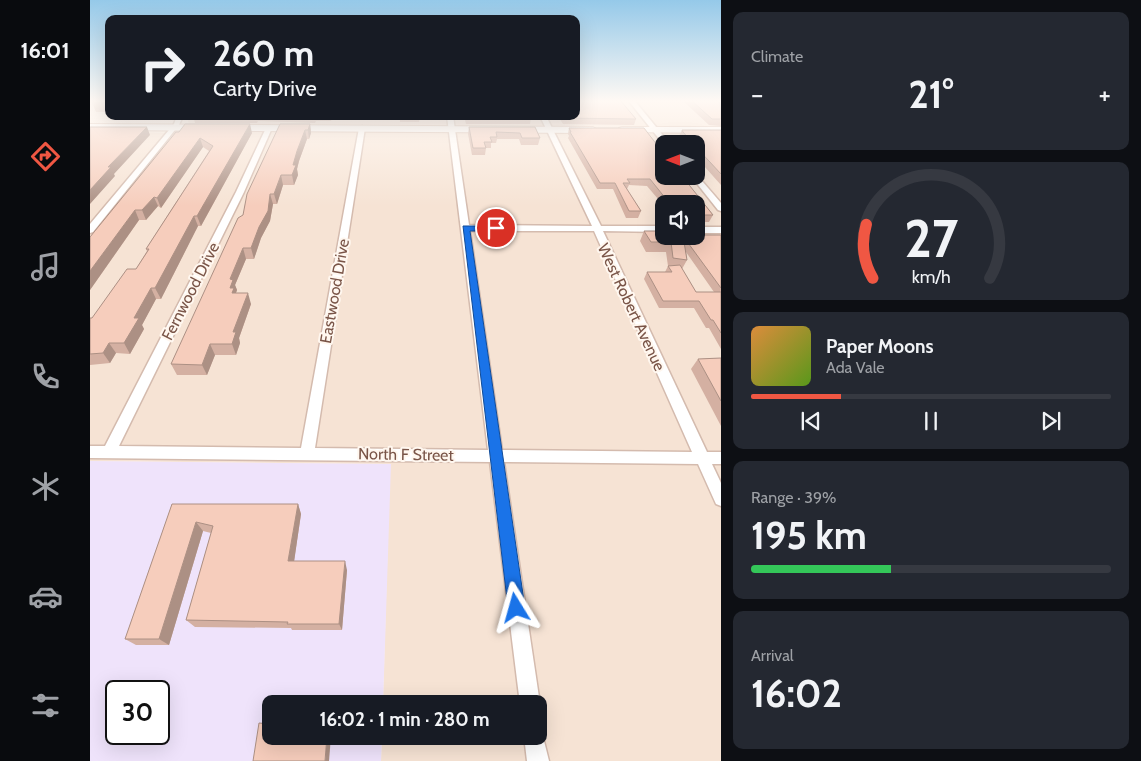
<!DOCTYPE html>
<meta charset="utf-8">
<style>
body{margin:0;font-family:Cabin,sans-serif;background:#242831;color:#f1f3f6;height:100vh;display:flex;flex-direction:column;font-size:19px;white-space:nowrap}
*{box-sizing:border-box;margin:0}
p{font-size:16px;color:#9ea1a6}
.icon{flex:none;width:28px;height:28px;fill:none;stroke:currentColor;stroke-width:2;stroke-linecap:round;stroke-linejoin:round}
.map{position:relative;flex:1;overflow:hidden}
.details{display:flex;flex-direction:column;gap:12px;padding:12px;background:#0d0f14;width:420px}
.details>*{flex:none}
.guide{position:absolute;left:15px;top:15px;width:475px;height:105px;border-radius:10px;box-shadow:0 5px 20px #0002;background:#171b24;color:#f1f3f6;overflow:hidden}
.needle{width:32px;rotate:270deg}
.controls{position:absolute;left:565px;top:135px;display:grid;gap:10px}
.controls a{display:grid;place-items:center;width:50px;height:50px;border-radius:10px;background:#171b24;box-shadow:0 5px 20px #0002;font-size:25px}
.speed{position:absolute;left:15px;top:680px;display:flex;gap:10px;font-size:25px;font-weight:700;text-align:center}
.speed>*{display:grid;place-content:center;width:65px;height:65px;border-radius:50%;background:#171b24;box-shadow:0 5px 20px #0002;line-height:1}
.speed .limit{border:2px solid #111;border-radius:8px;background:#fff;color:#111}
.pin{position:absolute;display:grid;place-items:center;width:42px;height:42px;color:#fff;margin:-21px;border:2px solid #fff;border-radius:50%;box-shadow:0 1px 5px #0007}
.me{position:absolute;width:55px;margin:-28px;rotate:352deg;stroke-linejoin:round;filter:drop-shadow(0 0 4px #0008)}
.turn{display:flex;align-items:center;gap:18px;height:105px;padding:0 25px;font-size:22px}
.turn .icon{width:65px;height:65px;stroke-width:2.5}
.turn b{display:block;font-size:35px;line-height:42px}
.big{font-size:38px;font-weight:800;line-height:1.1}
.details .tile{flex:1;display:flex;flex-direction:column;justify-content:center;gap:8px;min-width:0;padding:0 18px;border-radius:10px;background:#242831}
.details .dial{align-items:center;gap:0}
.dial svg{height:130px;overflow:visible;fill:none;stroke:#363941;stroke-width:7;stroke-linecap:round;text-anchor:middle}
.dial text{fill:#f1f3f6;stroke:none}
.song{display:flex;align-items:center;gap:15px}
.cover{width:60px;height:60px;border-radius:8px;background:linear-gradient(135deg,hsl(30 70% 55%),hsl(90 70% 35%))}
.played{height:5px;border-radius:2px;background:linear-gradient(90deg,#f05743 25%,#363941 25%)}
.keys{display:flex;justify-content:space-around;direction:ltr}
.heat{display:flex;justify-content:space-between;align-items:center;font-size:28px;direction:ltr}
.charge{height:8px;border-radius:4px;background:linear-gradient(90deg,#34c759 39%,#363941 0)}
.trip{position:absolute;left:172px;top:695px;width:285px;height:50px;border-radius:10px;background:#171b24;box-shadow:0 5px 20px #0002;font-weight:800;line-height:50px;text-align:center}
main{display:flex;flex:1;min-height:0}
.menu{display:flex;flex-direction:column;width:90px;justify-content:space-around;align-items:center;background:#090b0e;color:#9ea1a6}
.menu .icon{width:35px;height:35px}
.menu .on{color:#f05743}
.menu b{font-size:22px;color:#f1f3f6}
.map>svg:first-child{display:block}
</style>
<main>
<nav class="menu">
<b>16:01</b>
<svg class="icon on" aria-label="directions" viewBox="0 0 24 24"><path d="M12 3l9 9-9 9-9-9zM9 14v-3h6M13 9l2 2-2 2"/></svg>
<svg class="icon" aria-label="music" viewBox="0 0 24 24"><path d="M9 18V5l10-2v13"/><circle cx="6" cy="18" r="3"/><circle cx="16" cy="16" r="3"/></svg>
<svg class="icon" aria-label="phone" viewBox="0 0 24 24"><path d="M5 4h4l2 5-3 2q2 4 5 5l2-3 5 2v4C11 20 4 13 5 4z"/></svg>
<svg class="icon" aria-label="climate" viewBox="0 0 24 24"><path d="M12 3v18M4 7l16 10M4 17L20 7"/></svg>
<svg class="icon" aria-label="car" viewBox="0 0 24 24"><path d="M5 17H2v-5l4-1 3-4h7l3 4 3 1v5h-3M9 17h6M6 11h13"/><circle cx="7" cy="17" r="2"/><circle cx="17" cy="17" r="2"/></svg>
<svg class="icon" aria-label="filters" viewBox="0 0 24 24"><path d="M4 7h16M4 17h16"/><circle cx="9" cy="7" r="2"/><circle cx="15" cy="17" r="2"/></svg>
</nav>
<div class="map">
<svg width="631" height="761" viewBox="0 0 631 761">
<rect width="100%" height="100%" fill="#fef2e7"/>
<path fill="#f6e3d4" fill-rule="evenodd" d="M486 100H631V761H291L292 736H449V704H293L300 464 0 461V131L89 133 100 124 98 122 99 116H486ZM574 144H606V176H574ZM574 204H606V236H574Z"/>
<path fill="#efe3fb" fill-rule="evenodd" d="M0 461 301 464 293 704H181V736H292L291 761H0ZM26 691H69V734H26Z"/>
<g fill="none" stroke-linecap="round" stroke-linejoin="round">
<g stroke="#d4bbae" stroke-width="3">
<g id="street">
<path d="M538 100H544L580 144 574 145Z"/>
<path d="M87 116H93L89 125 3 232 0 233V224L84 124Z"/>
<path d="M357 116H363L379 225 502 226 450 116H456L511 226H574V232L513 231 617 452H631V464H622L631 483V506L626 504 608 464 414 462 450 704 449 707V704H430L400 462 0 458V446H15L146 192 176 128 179 126 182 128 154 192 29 446 211 448 269 128 272 126 275 128 225 448 398 450ZM380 231H504L602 452 412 450Z"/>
<path d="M606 174 631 203V211L628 210 601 176H606Z"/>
<rect x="606" y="227" width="25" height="6"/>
<path d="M449 728 451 729 459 761H437L434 736H449Z"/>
</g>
</g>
<g stroke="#d7baaa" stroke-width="2">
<g id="secondary">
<path d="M0 124 503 127 508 130 503 133 0 130Z"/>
<path d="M532 127H631V133L529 132V128Z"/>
</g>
</g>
<use href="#street" fill="#fff" fill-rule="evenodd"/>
<use href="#secondary" fill="#fff" fill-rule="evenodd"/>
</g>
<g fill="#d4b0a2" fill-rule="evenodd">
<path d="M1 100H19V112H6Z"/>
<path d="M592 100H630L631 126 619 125Z"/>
<path d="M103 116H243L241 121H226L225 123 168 121 167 123H105Z"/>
<path d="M310 116H330L329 122H310Z"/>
<path d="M374 116H440L441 118 440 124H376Z"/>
<path d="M468 116H486L546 119 544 125 473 124Z"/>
<path d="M220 124 221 133 219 139H217L209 161 207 169 208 175 204 185H193L187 204H183L180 221 171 238 164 259H156L145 285 147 290 146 293 161 304 149 338 150 343 146 355H125L117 375H87L81 364 153 215Z"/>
<path d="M379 127H445L450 138 448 145H431L429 139H407L406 143H401V148H396L395 155H382L378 134Z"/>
<path d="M479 128H554L574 154V176H592L623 215 619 222H606V204H574V206L557 186 539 185 537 189 551 211 548 218H536L523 189H507L478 138 479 136 478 134Z"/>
<path d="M592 130H631V185L606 157V144H595L590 139 589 136Z"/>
<path d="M86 132 162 133 111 226H108L71 299H66L52 325 54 329 40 354 26 353 20 363 0 365V318H2L46 269 57 251 56 249 119 151 113 147 71 208 68 206 56 220H49L0 290V237Z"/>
<path d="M554 231 574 236 631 235V349L619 328H616L604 308H569L554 279 557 272H575L578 266 576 252H556L550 241ZM596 252 624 292H606L592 269 597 260Z"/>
<path d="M631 358V426L601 369 608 359Z"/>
<path d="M82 504H208L211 514 204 561 257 570 252 630H202L201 628 105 627 96 620 121 533 113 531 79 645H46L35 639Z"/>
</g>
<g fill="#ac9084">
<path d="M160 124 162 133 111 226 107 216Z"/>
<path d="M220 124 221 133 219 139 218 130Z"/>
<path d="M57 127 60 135 24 174 25 176 0 204V190L18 167Z"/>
<path d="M215 130 217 139 209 161 207 169 208 175 204 185 202 175 203 165 207 151Z"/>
<path d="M110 138 113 147 71 208 67 198Z"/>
<path d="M191 175 193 185 187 204 184 194Z"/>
<path d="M180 194 183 204 180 221 171 238 164 259 161 248Z"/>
<path d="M64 197 68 206 56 220 52 210Z"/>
<path d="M45 210 49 220 0 290V271Z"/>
<path d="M104 216 108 226 71 299 65 288Z"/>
<path d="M153 248 156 259 145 285 147 290 144 298 140 288V279Z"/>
<path d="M61 288 66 299 52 325 54 329 40 354 34 343 44 318Z"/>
<path d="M158 293 161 304 149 338 150 343 146 355 142 344 143 332Z"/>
<path d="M19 343 26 353 20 363 13 353Z"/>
<path d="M120 344 125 355 117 375 112 365Z"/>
<path d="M208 504 211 514 203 569 198 561Z"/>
<path d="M106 522 113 531 79 645 69 639Z"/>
<path d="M255 561 257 570 252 630 249 624Z"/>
<path d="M237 736H241L239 761H235Z"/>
</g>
<g fill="#f6cdbc" stroke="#ac9084">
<path d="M486 100H530L546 119 474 118 473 116H486Z"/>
<path d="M601 100H630L631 119H622Z"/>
<path d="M104 116H166L165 117H103Z"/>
<path d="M196 116H224V117Z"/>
<path d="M376 116H440L441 118H376Z"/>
<path d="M95 124H160L107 216H104L65 288H61L44 318H49L34 343H19L13 353 0 354V318H2L37 269H46L59 249H56L123 146 110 138 67 198 64 197 52 210H45L0 271V237L86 132H89Z"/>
<path d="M190 124H220L218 130H215L207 151 203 165H206L202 175H191L184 194H180L178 211 169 227 161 248H153L140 279 143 280 140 288H144L142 293H158L143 332H146L142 344H120L112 365 81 364 148 218 153 215 157 194Z"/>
<path d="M0 127H57L18 167H21L0 190Z"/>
<path d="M379 127H445L450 138H432L430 133 406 132 407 137H400L402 142H394L396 148H383Z"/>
<path d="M479 128H554L574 154V176H592L623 215H606V204H580L560 179H537L540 183H533L551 211H539L525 183H510L480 132H481Z"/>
<path d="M592 130H631V174L606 147V144H604L593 132Z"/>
<path d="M554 231H574V236H593L597 260 583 258 581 242H561Z"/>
<path d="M606 235H631V288L593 236H606Z"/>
<path d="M590 265 606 292H631V333L623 320H621L609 301H573L557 272H582L578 266Z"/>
<path d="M631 358V401L608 359Z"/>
<path d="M82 504H208L198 561H255L249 624H197L198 622 96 620 123 526 106 522 69 639H35Z"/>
<path d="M169 723 181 724V736H237L235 761H163Z"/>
</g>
<linearGradient id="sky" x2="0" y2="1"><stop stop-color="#95c9e9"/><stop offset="0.49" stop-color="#fff9f4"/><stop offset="1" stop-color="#fff9f4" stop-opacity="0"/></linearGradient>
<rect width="631" height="206" fill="url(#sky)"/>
<path fill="#1a73e8" stroke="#114b97" d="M373 226H406L410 228 406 231H380L435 608 432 614 426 616 421 614 418 608Z"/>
<g text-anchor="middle" stroke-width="4" stroke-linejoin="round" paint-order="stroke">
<g font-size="16" fill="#7a5548" stroke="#fff7ef">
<text transform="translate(100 291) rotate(-63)" y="6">Fernwood Drive</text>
<text transform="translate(244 291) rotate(-80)" y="6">Eastwood Drive</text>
<text transform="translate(542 307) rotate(65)" y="6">West Robert Avenue</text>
<text transform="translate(316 454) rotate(1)" y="6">North F Street</text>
</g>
</g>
</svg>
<div class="controls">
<a><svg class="needle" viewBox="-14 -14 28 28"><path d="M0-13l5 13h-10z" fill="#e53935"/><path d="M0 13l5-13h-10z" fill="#9ea1a6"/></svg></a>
<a><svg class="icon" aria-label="sound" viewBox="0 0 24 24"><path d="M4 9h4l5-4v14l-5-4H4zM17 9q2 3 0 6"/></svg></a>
</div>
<div class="speed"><div class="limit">30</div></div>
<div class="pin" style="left:406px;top:228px;background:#d93025"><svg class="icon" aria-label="arrive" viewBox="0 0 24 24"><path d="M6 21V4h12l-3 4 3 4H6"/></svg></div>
<svg class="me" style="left:426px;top:608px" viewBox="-20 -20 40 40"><path d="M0-17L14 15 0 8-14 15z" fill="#1a73e8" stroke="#fff" stroke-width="4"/></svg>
<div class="trip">16:02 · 1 min · 280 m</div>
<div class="guide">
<div class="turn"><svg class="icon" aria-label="right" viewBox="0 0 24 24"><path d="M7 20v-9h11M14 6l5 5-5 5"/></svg><div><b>260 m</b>Carty Drive</div></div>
</div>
</div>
<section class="details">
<div class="tile"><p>Climate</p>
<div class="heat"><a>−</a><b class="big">21°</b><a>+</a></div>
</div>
<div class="tile dial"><svg viewBox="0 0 100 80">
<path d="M14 69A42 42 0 1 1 86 69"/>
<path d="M14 69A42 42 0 0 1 10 36" stroke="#f05743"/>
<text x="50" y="56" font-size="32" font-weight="700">27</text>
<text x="50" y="72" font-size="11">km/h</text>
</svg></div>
<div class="tile">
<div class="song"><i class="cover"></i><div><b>Paper Moons</b><p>Ada Vale</p></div></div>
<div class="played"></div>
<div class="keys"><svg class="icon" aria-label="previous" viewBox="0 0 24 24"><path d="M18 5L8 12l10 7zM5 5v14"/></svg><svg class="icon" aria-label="pause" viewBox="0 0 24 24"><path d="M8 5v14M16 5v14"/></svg><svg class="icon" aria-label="next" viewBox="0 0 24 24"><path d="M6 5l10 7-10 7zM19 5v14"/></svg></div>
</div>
<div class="tile"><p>Range · 39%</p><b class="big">195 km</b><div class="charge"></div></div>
<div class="tile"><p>Arrival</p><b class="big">16:02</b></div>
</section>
</main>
